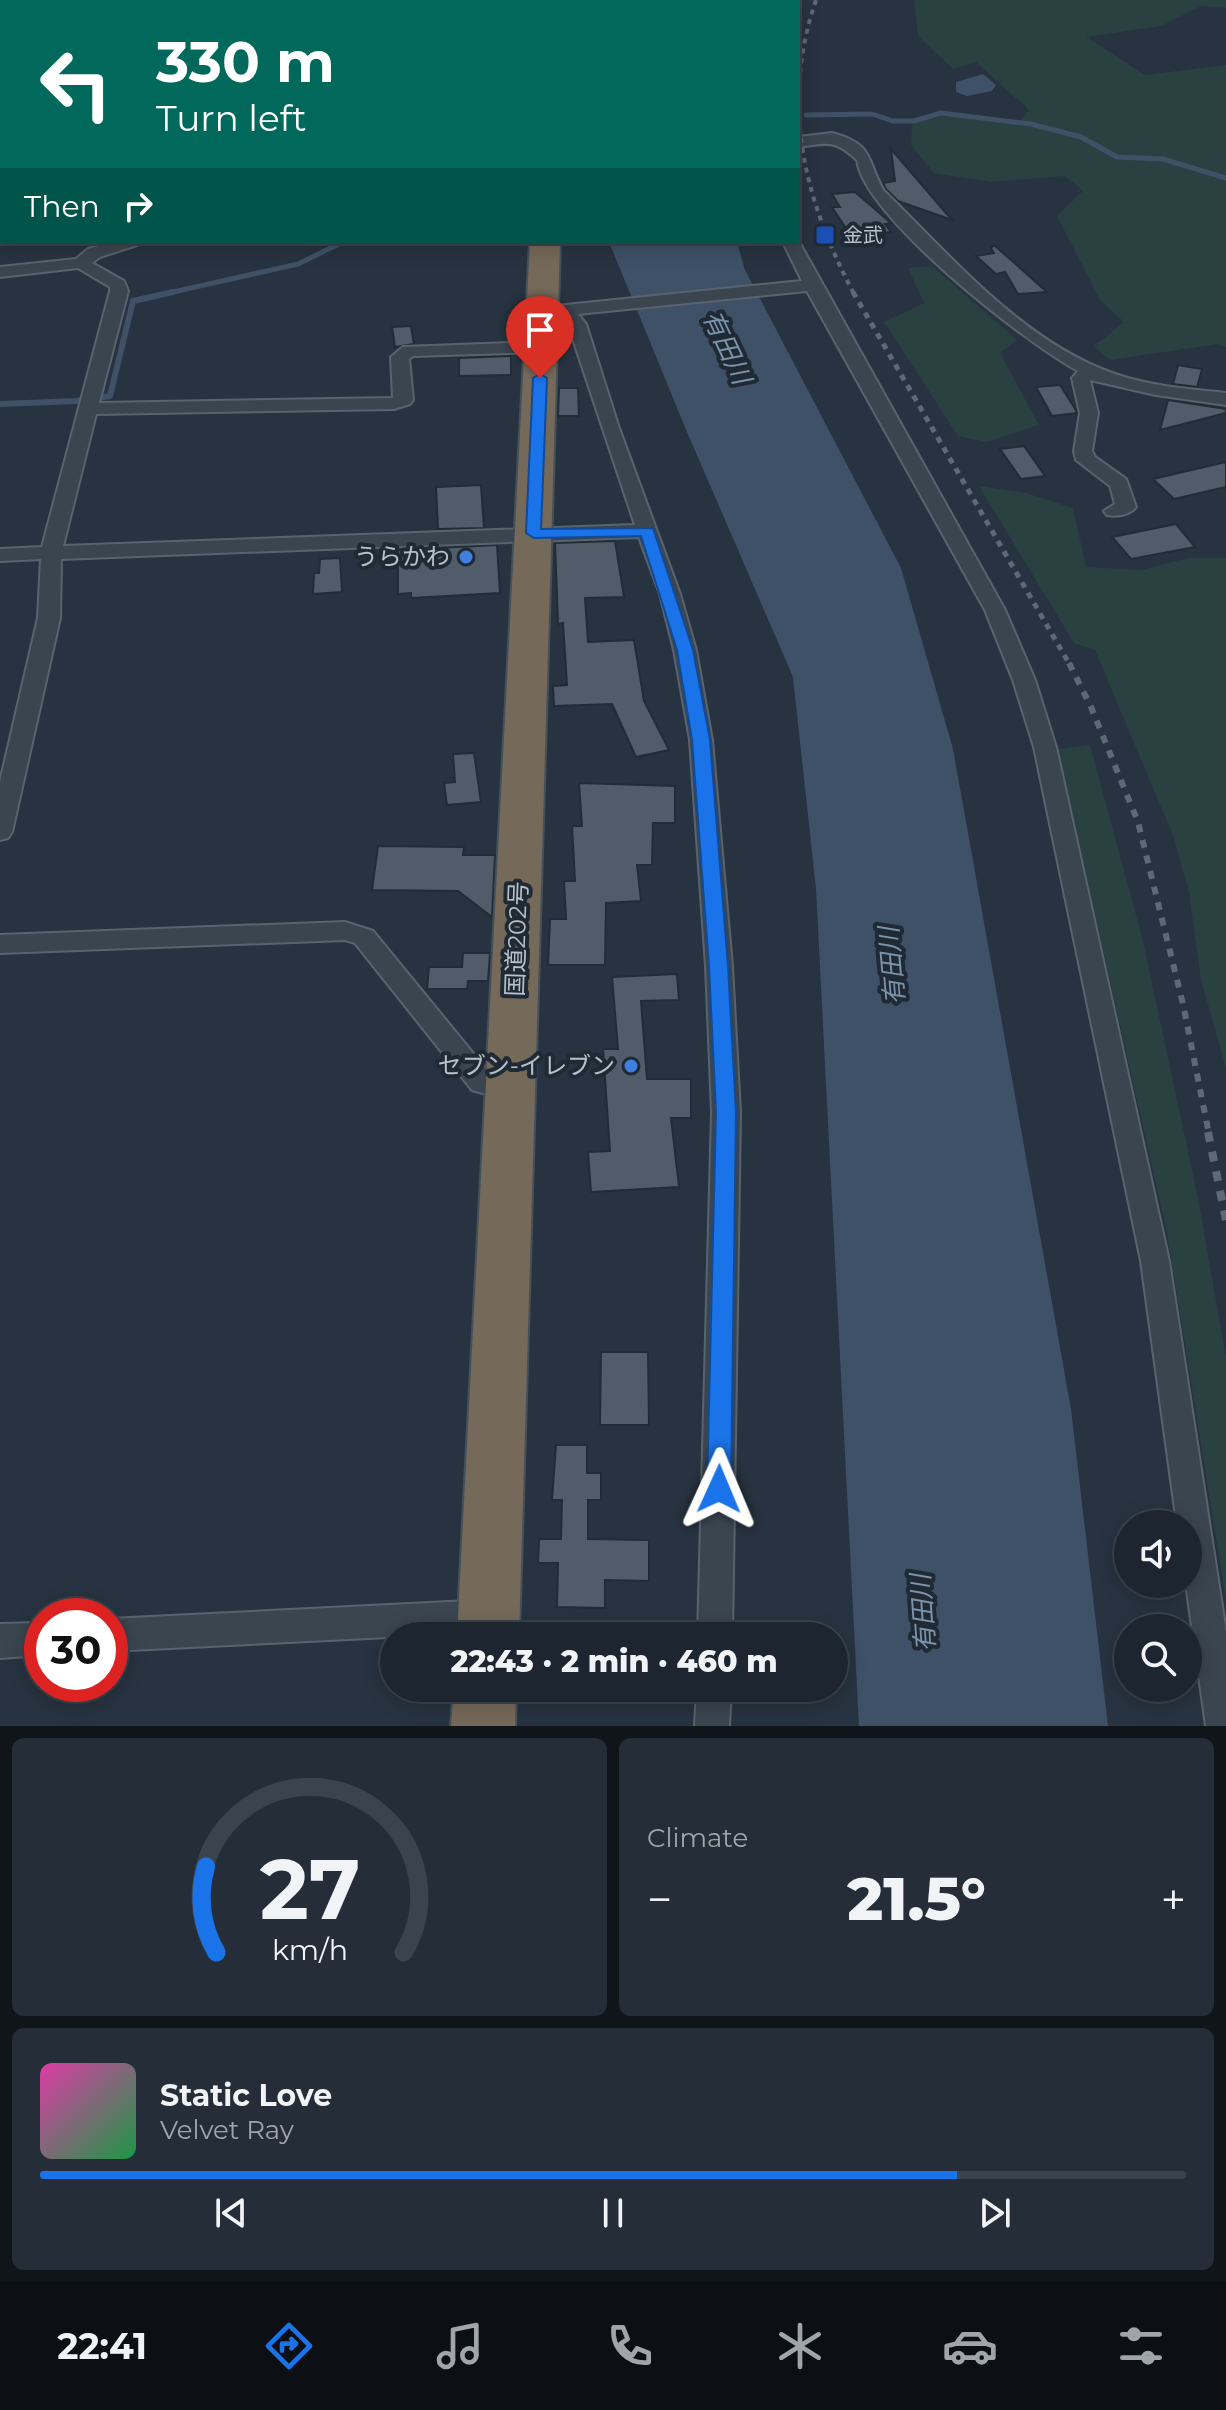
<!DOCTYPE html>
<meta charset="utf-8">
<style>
body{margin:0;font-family:Montserrat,"Noto Sans JP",sans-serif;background:#252e38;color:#f1f3f6;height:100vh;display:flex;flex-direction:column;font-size:30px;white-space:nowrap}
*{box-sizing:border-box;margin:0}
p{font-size:26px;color:#a0a5ab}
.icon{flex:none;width:44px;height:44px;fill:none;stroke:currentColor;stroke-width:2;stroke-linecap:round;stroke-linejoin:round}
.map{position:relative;height:1726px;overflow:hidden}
.drawer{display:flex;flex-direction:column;gap:12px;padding:12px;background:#10151a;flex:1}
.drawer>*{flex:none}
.guide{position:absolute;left:0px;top:0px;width:800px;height:244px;box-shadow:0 4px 20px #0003,0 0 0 2px #3b434c;background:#00695c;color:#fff;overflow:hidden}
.fabs{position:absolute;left:1114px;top:1510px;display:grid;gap:16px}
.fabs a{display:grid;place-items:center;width:88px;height:88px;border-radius:50%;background:#1d2630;box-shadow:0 4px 20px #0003,0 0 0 2px #3b434c;font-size:40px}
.speed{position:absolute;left:24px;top:1598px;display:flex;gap:16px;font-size:40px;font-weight:700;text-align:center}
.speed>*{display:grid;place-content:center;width:104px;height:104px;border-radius:50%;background:#1d2630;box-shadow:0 4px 20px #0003,0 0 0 2px #3b434c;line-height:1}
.speed .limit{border:12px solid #d22;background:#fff;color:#111}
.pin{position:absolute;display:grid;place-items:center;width:68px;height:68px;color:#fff;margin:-82px -34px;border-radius:50% 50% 50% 0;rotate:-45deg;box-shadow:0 0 8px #0007}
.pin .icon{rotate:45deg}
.me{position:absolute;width:88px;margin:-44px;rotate:1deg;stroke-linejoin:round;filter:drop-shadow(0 0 6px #0008)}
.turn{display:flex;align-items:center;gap:28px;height:168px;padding:0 24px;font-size:36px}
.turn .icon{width:104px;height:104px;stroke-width:2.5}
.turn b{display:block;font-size:56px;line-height:68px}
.then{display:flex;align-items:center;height:76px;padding:0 24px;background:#0003;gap:16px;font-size:30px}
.big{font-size:60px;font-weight:800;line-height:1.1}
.drawer .card{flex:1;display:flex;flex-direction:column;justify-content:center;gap:12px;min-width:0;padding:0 28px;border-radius:12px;background:#252e38}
.drawer .dial{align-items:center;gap:0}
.dial svg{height:208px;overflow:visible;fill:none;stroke:#3b434c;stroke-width:7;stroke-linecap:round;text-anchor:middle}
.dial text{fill:#f1f3f6;stroke:none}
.song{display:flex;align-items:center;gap:24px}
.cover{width:96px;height:96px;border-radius:12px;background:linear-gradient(135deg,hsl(320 70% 55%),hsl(140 70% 35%))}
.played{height:8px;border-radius:4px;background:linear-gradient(90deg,#1a73e8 80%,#3b434c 80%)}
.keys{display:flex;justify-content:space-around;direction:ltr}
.heat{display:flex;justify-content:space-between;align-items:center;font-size:44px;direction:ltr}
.drawer .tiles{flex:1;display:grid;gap:12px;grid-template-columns:1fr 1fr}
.card:last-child{grid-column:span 2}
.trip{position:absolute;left:380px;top:1622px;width:468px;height:80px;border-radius:40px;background:#1d2630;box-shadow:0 4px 20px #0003,0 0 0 2px #3b434c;font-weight:800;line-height:80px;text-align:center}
.tab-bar{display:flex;height:128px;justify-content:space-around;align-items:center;background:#0c0f13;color:#a0a5ab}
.tab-bar .icon{width:56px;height:56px}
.tab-bar .selected{color:#1a73e8}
.tab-bar b{font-size:36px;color:#f1f3f6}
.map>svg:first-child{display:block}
</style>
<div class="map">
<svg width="1226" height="1726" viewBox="0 0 1226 1726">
<rect width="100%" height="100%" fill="#273340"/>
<g fill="#2a4142">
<path d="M914 0H1226V8L1201 6 1161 26 1086 37 1145 75 1226 65V347L1218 344 1110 360 1094 346 1124 322 1100 300 1057 216 1083 191 1065 176 991 182 934 173 911 145 912 125 935 116 1021 121 1029 110 976 62 953 69 918 36Z"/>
<path d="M932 266 1017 340 1000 353 1039 425 987 442 958 436 884 322 924 303 908 268Z"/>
<path d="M979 486 1026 493 1073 508 1086 567 1141 570 1188 558H1226V1068L1201 980 1189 892 1174 838 1095 650 1074 643Z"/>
<path d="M1090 745 1143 941 1198 1198 1226 1357V1600L1167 1232 1057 749Z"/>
</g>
<g fill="#3e5167">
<path d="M983 74 996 85 992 91 967 96 956 92V82Z"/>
<path d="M609 242H737L745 270 901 568 953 749 1071 1409 1108 1726H859L816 889 793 677 687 432Z"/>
</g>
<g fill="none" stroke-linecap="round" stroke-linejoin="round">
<g stroke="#3e5167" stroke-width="5">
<path d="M806 115 872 114 893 121H914L941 113 1031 124 1081 137 1117 157 1163 159 1226 178"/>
<path d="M164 294 298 264 343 242"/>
</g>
<path stroke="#3e5167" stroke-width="6" d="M0 404 77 401 110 396 133 301 173 292"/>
</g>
<g fill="#515c6a" stroke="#222c37" stroke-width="2">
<path d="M891 149 952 220 898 201 886 189 883 183 895 181Z"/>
<path d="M855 192 891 223 885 224 891 232 851 236 832 207H840L832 194Z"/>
<path d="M994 245 1047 292 1018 294 1005 272 996 274 976 256 994 253 991 248Z"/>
<path d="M411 326 414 344 395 347 392 327Z"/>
<path d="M511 356V375L459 376V358Z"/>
<path d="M1178 365 1202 369 1197 387 1173 384Z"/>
<path d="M1060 385 1077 412V413L1052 416 1036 387Z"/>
<path d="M559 388H578L579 416H558Z"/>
<path d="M1168 400 1226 409V413L1160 430Z"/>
<path d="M1024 446 1045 476 1021 479 1000 449Z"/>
<path d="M1226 462V487L1174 499 1153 479Z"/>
<path d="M481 485 484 528 438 529 436 487Z"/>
<path d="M1176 524 1195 547 1131 559 1112 537Z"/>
<path d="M615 541 624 597 585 598 588 642 634 640 644 701 669 750 636 757 612 704 554 706 553 686 567 685 563 623 558 624 555 543Z"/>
<path d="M497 545 500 593 411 598V593L398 594V550Z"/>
<path d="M340 558 342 592 313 594 314 573H319L320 559Z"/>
<path d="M474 753 481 802 447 805 444 783 455 782 453 754Z"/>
<path d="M579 783 675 786V823H653L652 865H637L641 901 606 903 605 965H548L550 919H566L564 881H575L572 826H582Z"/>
<path d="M378 846 464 847 463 855H495L492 917 458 891 372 890Z"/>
<path d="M463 953H490L488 981H468L467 989H427L429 967H462Z"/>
<path d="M677 974 679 1000 641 1001 647 1079H691V1118H671L679 1187 591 1192 588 1152 610 1151 603 1049H618L612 977Z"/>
<path d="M601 1352H648L649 1425H600Z"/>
<path d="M556 1445H587V1473H601V1500H588V1539L649 1540V1581L605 1580V1608L557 1607 558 1563H538L539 1539H561L562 1500H552Z"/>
</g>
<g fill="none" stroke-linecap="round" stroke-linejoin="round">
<g stroke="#59636d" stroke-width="4">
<g id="street">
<path d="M171 0H185L170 2Z"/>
<path d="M832 133C875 144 866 160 884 191 952 257 1021 340 1112 373 1148 386 1188 389 1226 393V405L1156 395 1090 380 1098 413 1092 451 1095 457 1126 479 1136 507C1130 515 1116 517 1107 515L1104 511 1115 504 1110 486 1076 460 1074 451 1080 413 1072 378 1078 371C1026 343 864 217 857 160 834 139 828 143 798 147V137Z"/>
<rect x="0" y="167" width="2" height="10"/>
<path d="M798 240 1005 610 1035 680 1056 747 1169 1261 1226 1632V1726H1206L1186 1584 1188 1524H1177L1141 1261 1034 747 1013 680 985 610 807 291 578 314 586 324 619 428 680 594 696 650 712 740 732 966 740 1112 732 1636H698L712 1112 706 966 690 740 674 650 660 594 639 537 61 559 60 618 12 832 8 838 0 840V782L38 618 41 559 0 561V549L42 547 110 291V287L78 268 0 277V267L76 259 88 249 113 242H139L137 245 100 257 92 263 124 281 128 291 99 403 393 398 391 357 403 347 541 342 550 347 541 352 413 356 409 359 413 400 410 404 394 409 96 414 63 546 635 525 568 324 562 316 550 315 547 311 556 306 802 281 783 242Z"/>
<path d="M345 922 373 931 490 1074 520 1083 524 1090 520 1097 511 1101 472 1090 355 943 345 940 0 953V935Z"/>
<path d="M489 1600 501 1605 506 1616 501 1627 489 1632 110 1651V1619Z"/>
<path d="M42 1623V1655L0 1658V1624Z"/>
<path d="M697 1688H731L729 1726H695Z"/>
</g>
</g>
<g stroke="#46505a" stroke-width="4">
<g id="highway">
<path d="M530 242H560L519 1636H457Z"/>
<path d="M454 1688H516L515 1726H451Z"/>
</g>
</g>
<use href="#street" fill="#3b4550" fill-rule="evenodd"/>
<use href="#highway" fill="#756959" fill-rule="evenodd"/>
<path stroke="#5e6976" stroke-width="4" stroke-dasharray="5 5" stroke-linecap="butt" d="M816 0C780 105 804 199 854 294"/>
<path stroke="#5e6976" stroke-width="5" stroke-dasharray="6 6" stroke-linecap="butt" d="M853 292 1070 665"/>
<path stroke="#5e6976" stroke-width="6" stroke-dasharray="8 8" stroke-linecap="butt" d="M1069 663 1091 707 1138 822 1183 1004 1209 1134"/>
<path stroke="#5e6976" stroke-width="8" stroke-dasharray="10 10" stroke-linecap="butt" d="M1208 1132 1226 1220"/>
</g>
<path fill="#1a73e8" stroke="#114b97" stroke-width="2" d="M540 374 547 378 541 529 653 528 693 650 710 740 728 966 736 1112 731 1489 728 1496 719 1500 711 1496 707 1489 716 1112 709 966 692 740 677 650 641 536 534 538 526 533 533 378Z"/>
<rect fill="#1a4fb4" stroke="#202a35" stroke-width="3" x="815" y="225" width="20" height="20" rx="4"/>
<g fill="#3f7fe0" stroke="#202a35" stroke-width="3">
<circle cx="466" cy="557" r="8"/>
<circle cx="631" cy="1066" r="8"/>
</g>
<g text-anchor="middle" stroke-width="8" stroke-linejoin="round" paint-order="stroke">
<g font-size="20" fill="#b8c0ca" stroke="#202a35" text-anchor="start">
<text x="843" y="242">金武</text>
</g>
<g font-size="24" fill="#b8c0ca" stroke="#202a35" text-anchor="end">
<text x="450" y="565">うらかわ</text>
<text x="615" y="1074">セブン-イレブン</text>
</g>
<g font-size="24" fill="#b8c0ca" stroke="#202a35">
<text transform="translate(517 939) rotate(-88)" y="8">国道202号</text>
</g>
<g font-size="26" font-style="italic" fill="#7a92ab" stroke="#202a35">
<text transform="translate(727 347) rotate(65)" y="9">有田川</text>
<text transform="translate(892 966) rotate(-95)" y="9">有田川</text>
<text transform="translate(923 1613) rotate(-94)" y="9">有田川</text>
</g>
</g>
</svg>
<div class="fabs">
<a><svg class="icon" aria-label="sound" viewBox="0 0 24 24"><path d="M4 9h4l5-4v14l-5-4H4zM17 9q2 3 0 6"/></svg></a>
<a><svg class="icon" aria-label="search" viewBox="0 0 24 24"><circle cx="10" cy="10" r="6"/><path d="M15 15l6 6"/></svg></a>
</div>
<div class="speed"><div class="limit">30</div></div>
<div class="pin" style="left:540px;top:378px;background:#d93025"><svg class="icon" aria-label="arrive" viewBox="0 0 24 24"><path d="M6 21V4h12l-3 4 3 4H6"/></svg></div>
<svg class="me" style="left:719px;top:1489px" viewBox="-20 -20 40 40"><path d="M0-17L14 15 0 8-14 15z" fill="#1a73e8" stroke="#fff" stroke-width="4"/></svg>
<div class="trip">22:43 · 2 min · 460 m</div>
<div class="guide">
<div class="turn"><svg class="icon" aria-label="left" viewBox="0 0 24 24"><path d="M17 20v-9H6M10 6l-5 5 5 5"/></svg><div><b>330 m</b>Turn left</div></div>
<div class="then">Then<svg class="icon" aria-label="right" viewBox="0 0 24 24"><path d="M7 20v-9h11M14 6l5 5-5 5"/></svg></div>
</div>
</div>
<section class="drawer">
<div class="tiles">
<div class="card dial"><svg viewBox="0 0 100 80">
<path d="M14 69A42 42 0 1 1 86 69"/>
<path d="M14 69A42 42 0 0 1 10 36" stroke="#1a73e8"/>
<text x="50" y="56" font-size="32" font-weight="700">27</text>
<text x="50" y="72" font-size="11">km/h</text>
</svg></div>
<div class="card"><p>Climate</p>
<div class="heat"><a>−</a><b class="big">21.5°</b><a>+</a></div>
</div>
<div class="card">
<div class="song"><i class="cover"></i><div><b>Static Love</b><p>Velvet Ray</p></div></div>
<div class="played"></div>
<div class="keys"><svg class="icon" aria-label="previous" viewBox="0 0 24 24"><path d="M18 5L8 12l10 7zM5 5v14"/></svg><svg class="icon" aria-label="pause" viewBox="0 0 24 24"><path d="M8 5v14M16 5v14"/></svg><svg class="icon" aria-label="next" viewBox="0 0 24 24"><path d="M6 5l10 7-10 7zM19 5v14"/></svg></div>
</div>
</div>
</section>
<nav class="tab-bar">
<b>22:41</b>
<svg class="icon selected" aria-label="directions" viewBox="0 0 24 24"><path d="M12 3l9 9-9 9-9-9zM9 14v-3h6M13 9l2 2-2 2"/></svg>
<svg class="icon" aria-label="music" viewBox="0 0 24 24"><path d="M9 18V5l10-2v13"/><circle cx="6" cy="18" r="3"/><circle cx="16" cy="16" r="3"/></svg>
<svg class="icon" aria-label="phone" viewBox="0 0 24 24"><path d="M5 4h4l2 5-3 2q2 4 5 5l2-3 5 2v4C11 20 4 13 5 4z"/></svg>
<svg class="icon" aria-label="climate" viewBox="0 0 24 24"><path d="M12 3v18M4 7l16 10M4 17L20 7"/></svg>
<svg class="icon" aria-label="car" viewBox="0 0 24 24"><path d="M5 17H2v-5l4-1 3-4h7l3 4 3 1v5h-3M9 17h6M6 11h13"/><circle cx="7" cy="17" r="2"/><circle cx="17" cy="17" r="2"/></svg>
<svg class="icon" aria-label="filters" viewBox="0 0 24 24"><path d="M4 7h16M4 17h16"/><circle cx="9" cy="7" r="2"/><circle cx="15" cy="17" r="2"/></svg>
</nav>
